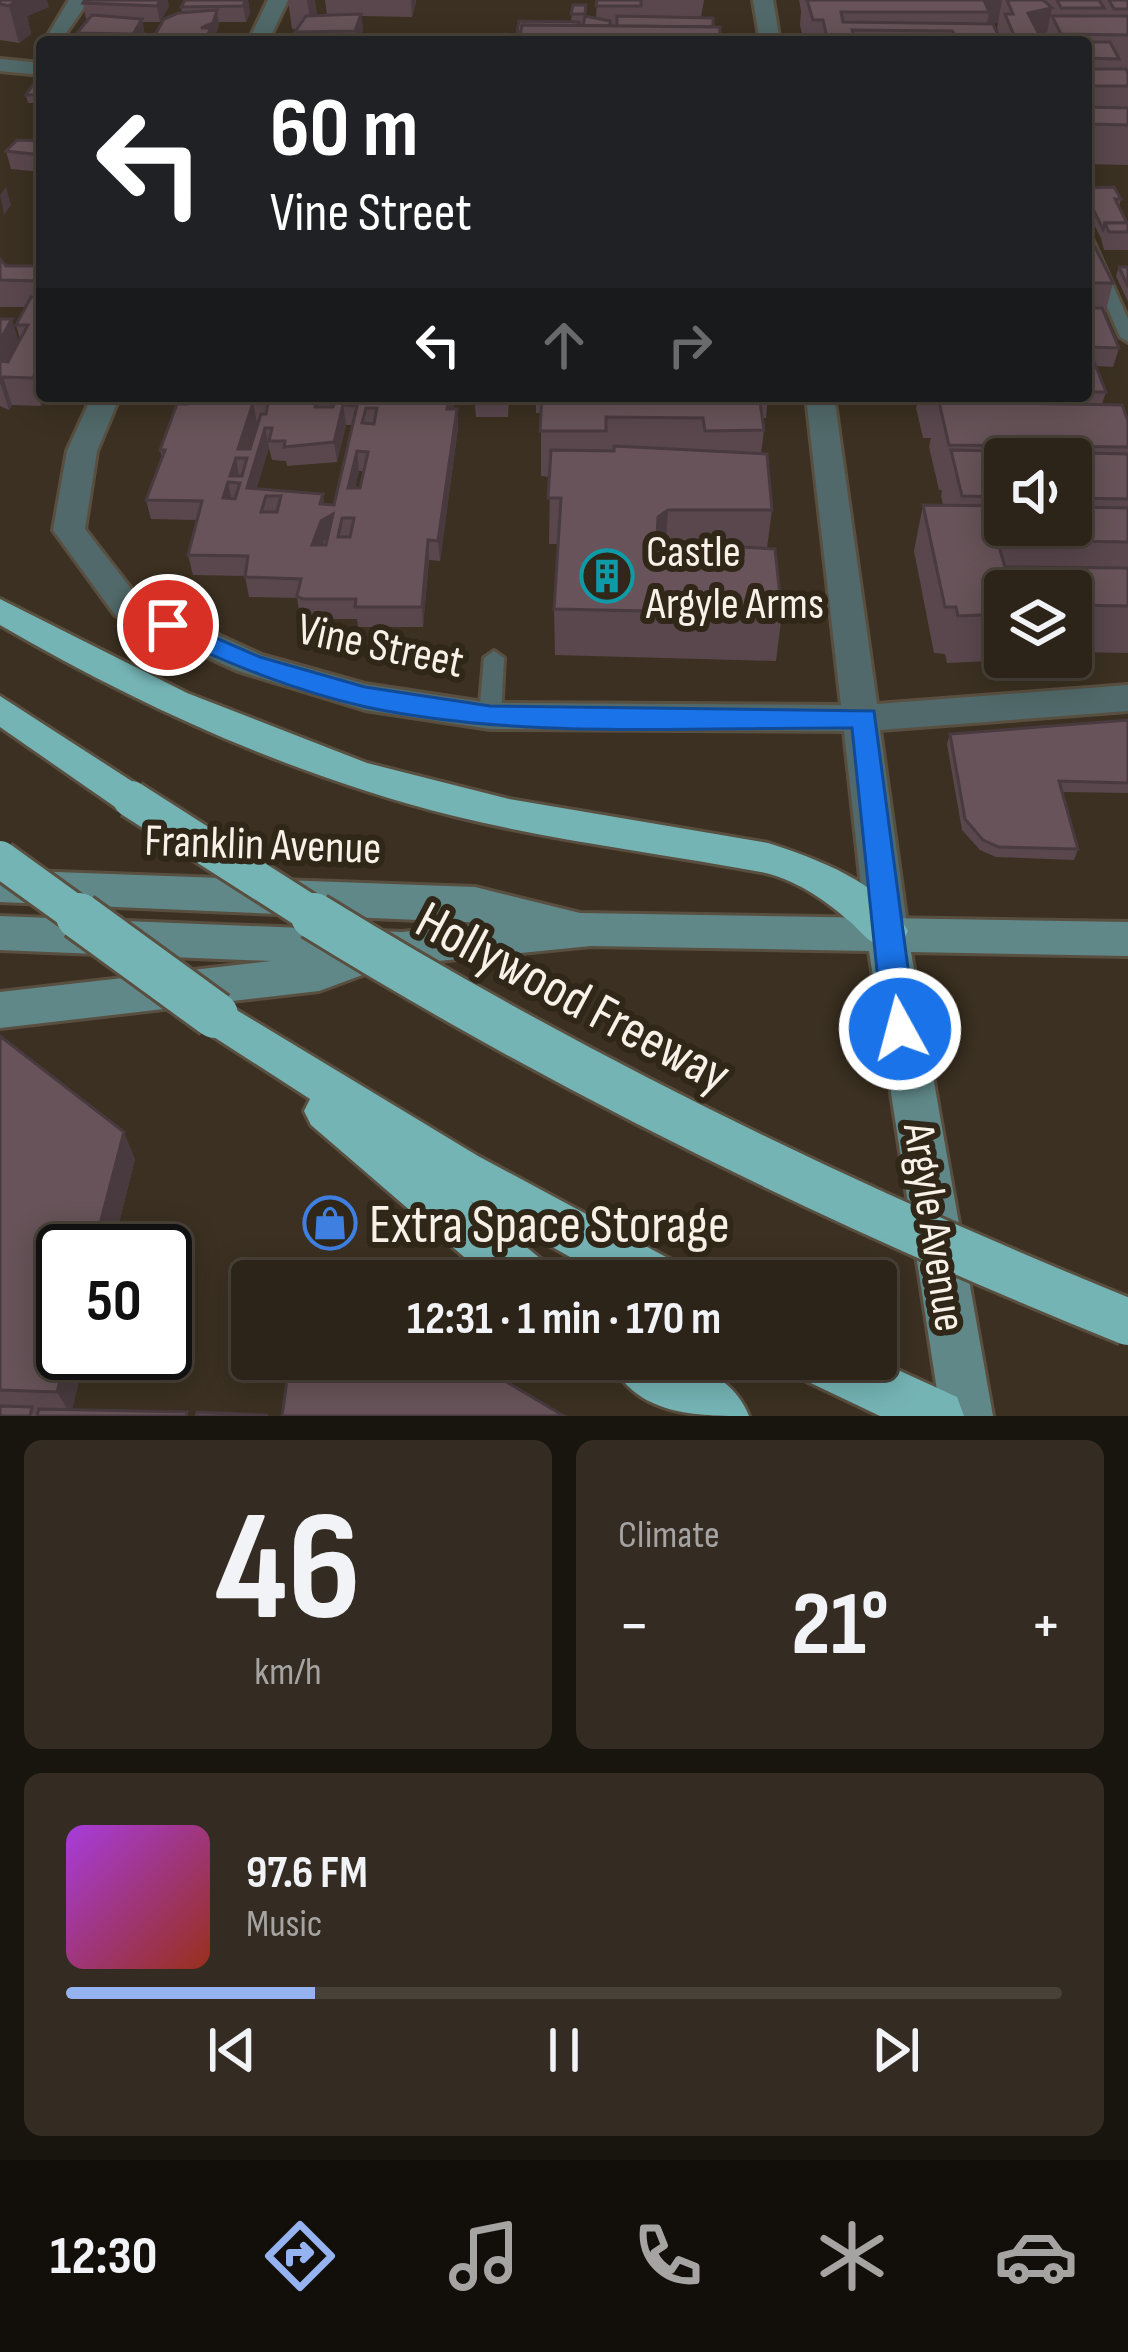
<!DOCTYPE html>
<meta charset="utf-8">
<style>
body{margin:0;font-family:"Sofia Sans Condensed",sans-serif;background:#342c22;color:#f1f3f6;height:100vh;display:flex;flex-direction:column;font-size:45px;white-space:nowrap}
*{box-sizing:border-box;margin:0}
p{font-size:39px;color:#a6a4a2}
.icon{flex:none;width:66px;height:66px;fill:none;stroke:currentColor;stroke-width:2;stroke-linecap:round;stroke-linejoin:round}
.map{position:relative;height:1416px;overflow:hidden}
.panel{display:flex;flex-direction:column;gap:24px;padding:24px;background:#18140e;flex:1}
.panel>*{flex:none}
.guide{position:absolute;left:36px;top:36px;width:1056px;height:366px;border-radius:12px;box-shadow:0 6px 30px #0003,0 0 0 3px #484138;background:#202124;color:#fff;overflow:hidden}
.tools{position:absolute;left:984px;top:438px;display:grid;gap:24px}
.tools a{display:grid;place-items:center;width:108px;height:108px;border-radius:12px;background:#2c2419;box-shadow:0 6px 30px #0003,0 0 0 3px #484138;font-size:60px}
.speed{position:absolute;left:36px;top:1224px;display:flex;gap:24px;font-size:60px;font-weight:700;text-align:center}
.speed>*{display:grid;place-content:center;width:156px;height:156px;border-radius:50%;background:#2c2419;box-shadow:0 6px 30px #0003,0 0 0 3px #484138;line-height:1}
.speed .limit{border:6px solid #111;border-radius:18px;background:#fff;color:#111}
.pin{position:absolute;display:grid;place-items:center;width:102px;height:102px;color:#fff;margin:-51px;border:6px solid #fff;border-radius:50%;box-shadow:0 3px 12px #0007}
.me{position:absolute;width:132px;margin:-66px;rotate:353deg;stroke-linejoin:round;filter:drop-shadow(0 0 9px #0008)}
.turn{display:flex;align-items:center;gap:42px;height:252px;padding:0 36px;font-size:54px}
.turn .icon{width:156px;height:156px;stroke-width:2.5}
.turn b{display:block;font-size:84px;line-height:102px}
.lanes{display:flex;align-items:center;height:114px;padding:0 36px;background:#0003;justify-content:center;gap:60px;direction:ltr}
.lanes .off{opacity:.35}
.big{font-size:90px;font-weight:700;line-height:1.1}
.panel .widget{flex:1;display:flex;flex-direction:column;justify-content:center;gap:18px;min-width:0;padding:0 42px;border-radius:18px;background:#342c22}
.panel .dial{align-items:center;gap:0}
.dial b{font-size:156px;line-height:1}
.song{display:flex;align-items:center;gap:36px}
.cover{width:144px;height:144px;border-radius:18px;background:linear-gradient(135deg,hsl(280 70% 55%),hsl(10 70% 35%))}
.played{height:12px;border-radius:6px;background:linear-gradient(90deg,#95b2f1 25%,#484138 25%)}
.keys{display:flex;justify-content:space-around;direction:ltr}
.heat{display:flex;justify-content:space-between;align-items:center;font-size:66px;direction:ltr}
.panel .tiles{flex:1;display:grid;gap:24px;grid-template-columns:1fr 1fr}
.widget:last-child{grid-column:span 2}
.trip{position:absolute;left:231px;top:1260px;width:666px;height:120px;border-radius:12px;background:#2c2419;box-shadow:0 6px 30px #0003,0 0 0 3px #484138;font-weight:700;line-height:120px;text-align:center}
.tabs{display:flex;height:192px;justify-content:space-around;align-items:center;background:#120e0a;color:#a6a4a2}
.tabs .icon{width:84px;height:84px}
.tabs .active{color:#95b2f1}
.tabs b{font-size:54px;color:#f1f3f6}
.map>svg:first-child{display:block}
</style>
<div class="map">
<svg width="1128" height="1416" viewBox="0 0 1128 1416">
<rect width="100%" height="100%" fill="#3b3021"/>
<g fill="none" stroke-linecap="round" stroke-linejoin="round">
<g stroke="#594f41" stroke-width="6">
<g id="lane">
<path d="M1086 237 1093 241 1128 319V342L1120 337 1086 258Z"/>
<path d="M494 651 504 658 501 716 490 724 479 716 484 658Z"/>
</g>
</g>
<g stroke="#594f41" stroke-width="6">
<g id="street">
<path d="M69 0H89L60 42 42 45Z"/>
<path d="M268 0H288L268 42H248Z"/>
<path d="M753 0H773L780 42H760Z"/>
<path d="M0 59 42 63V75L0 71Z"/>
<path d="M92 396H120L97 451 85 529 139 599 262 655 365 684 490 703 841 705 806 396H834L877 704 1128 685V711L880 730 908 931 902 943 887 948 872 943 866 931 844 731 490 729 365 710 238 671 115 615 53 530 67 451Z"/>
</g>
</g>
<g stroke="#594f41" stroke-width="6">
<path id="secondary" d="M0 870 475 887 580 913 1128 922V956L911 952 993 1416H941L869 951 591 946 387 966 319 991 0 1028V992L271 961 0 950V916L402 932 490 923 0 902Z"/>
</g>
<g stroke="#594f41" stroke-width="6">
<g id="highway">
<path d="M0 599 187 693 367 763 509 799 768 843C817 859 882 882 908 931L902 943C892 946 885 949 876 944 865 939 857 927 848 920 824 899 793 878 761 872 659 853 555 841 454 816 294 776 143 708 0 625Z"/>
<path d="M0 696 144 789 150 799 144 809H118L0 727Z"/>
<path d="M215 997 478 1156 679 1264 686 1281H613L470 1201 547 1264 554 1281H492L311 1125 304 1111 310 1099 200 1028 193 1015 200 1002Z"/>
<path d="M610 1359C662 1359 726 1359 749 1416 697 1416 634 1416 610 1359Z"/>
<path d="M790 1359H874L957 1397 964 1416H880L798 1377Z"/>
</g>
</g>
<use href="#lane" fill="#51696a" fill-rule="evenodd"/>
<use href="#street" fill="#51696a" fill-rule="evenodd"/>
<use href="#secondary" fill="#608888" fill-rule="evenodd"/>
<use href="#highway" fill="#75b4b5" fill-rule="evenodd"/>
<g stroke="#594f41" stroke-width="42" stroke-linecap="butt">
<g id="highway-bridge-far1">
<path d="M131 799 319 919"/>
<path d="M0 859 83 919"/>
</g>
</g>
<g stroke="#594f41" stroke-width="52" stroke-linecap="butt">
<g id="highway-bridge">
<path d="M79 916 215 1015"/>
<path d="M314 916C573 1076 846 1208 1128 1322"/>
</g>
</g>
<use href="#highway-bridge-far1" stroke="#75b4b5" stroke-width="36"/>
<use href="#highway-bridge" stroke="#75b4b5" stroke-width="46"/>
</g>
<g fill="#59474d" fill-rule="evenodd">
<path d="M0 0 49 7 27 16 31 34 19 43 0 40Z"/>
<path d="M248 0 250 13 246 22H219L213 42H156L155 35 182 13 181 7Z"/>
<path d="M288 0H315L316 16 327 15 325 0H416V2L412 17 361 16 363 30 360 38 383 42H296L295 32 297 29H292Z"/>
<path d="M597 0H704L701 17 713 27 719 42H505L517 34 519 21 571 22 573 5H586L585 16 596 18Z"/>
<path d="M799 0H1128V165L1086 164V42H1046L1047 34 1045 42H804L800 25 801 11ZM998 23 997 28 1000 39 988 24Z"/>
<path d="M83 3 169 6 160 22H142L145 35 141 42H79L77 33 89 19H86Z"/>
<path d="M42 80V103H28L26 95Z"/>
<path d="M42 141V172L11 169 6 151Z"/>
<path d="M42 179V207H39L34 189Z"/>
<path d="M1086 188 1121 199 1119 207 1128 223V250H1104L1101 238 1086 209Z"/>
<path d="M1086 247 1113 283 1105 314 1119 348 1113 367 1096 366 1106 392 1102 404 1128 421V653L1071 652V591H1005V650H992L989 661 947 663 945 654 934 653 914 551 923 505H943L941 496 942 490H939L929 447 931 438H923L916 408 919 396H1086ZM1005 459H1071V525H1005Z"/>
<path d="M0 259 6 266H42V396H45L41 406 12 405 9 410 0 406V340L19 342 20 339 16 325 26 307H0Z"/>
<path d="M1119 267H1128V302L1116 276Z"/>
<path d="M456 396 453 409H457L458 428 440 561 429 560 423 627H358L357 619H307L300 616 297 598 249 597 245 576 193 575 188 555 197 520 151 519 146 500 162 458 160 450 177 404ZM257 423 250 449H248ZM346 425H353L334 505H324L323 494 256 489 269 448 272 460 286 461 287 466 337 462ZM359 471H364L360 488H355Z"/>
<path d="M474 396H509L508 417H476Z"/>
<path d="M536 396H768L766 418H762L764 430 761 454 772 510 767 548 782 614 776 661 555 655 554 609 558 544H549L550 477 541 476V413H536Z"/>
<path d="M1128 720V793L1062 792 1078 849 1074 860 996 857 980 850 962 830 947 744 950 734Z"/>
<path d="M0 1036 135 1159 112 1251H63V1353H86L72 1409 189 1416H0Z"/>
</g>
<g fill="#483a3e">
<path d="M17 0H47L49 7 27 16 31 34 19 43 9 6Z"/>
<path d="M160 0H168L169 6 160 22 157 6Z"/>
<path d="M246 0H248L250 13 246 22 243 6Z"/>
<path d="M307 0H315L317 14 311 29Z"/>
<path d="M411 0H416L412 17Z"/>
<path d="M970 0H1002L998 23 987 24 989 12Z"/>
<path d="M1052 8 1045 42H1041L1028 13Z"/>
<path d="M217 10 219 26 213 42H208L207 36 201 28Z"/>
<path d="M361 14 363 30 359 42H356L355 31Z"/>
<path d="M142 19 145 35 141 42H135L133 34Z"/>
<path d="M6 187 11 205 4 215 0 195Z"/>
<path d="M12 319 20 346 0 382V340Z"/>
<path d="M42 360V396H45L41 406 33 378Z"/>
<path d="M3 377 12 405 9 410 0 382Z"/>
<path d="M450 396H456L448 428 447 409Z"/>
<path d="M253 403 257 423 245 458 238 449Z"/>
<path d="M343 405 346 425 337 462 334 442Z"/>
<path d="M457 409 458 428 440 561 438 541Z"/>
<path d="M265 428 269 448 251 508 247 488Z"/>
<path d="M357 451 359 471 351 507 348 488Z"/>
<path d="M236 458 239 478 230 476Z"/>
<path d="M228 482 232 502 223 498Z"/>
<path d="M323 494 325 514H333L336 534 324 541 315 565 312 545Z"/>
<path d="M668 510 665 556 655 563 658 517Z"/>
<path d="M428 540 429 560 423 627 422 607Z"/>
<path d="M124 1132 135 1159 112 1251H93Z"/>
<path d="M67 1353H86L71 1415 57 1392Z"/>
</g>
<g fill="#675359" stroke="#483a3e" stroke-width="3" fill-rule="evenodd">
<path d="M0 0H17L9 6 0 4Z"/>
<path d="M85 0H160L157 6 83 3Z"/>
<path d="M185 0H246L243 6 181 7Z"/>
<path d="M597 0H641V6H596Z"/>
<path d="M807 0H984L989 12H841L843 22 993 24 1001 42H961L952 31 852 30 855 42H828L823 20H813Z"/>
<path d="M1007 0H1043L1052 8 1028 13 1042 40H1016L1005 14H1013Z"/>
<path d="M1057 0H1099L1104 8H1061Z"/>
<path d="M1109 0H1128V9H1114Z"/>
<path d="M573 5H586L585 14H571Z"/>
<path d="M217 10 213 23 201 28H211L207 36 155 35 164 19 178 13Z"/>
<path d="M361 14 355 31 295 32 306 16Z"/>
<path d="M92 15 142 19 133 34 77 33Z"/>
<path d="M585 16 610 21V26H583Z"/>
<path d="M617 16 713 18V27L617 26Z"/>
<path d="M1052 16H1128V35L1061 34Z"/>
<path d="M519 21 579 22V26L522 25 521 32H517Z"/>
<path d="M522 25 720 27 719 41 545 38V42H519Z"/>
<path d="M506 34 520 35 519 42H505Z"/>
<path d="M349 38H383L382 42H347Z"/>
<path d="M1086 42H1110L1119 59 1086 58Z"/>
<path d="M1086 69H1126L1128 73V86H1086Z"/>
<path d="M36 80H42V95H26Z"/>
<path d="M1086 107 1128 108V125L1091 124 1086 114Z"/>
<path d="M17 140 42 141V155L6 151Z"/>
<path d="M1114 187 1121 199H1115L1127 223H1105L1103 229 1086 195V188Z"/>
<path d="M1105 223H1128V232H1109Z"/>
<path d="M1086 247H1095L1113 283H1086Z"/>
<path d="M0 259 6 266H42V281L0 280Z"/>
<path d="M1119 267H1128V287Z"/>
<path d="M31 297H42V360L33 378 3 377 0 382V361L8 362 28 325H16Z"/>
<path d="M1086 308H1102L1119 348 1088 347 1086 341Z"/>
<path d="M0 319H12L0 340Z"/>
<path d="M1086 341 1106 392H1086Z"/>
<path d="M189 396H450L447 409H457L438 541 428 540 422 607H355L356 599H303L297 596 301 579 245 577 248 556 188 555 202 501 146 500 165 450H160L177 404H187ZM317 399 335 400 333 407H315ZM253 403H268L266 414H261L250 449H238ZM343 405 357 406 334 505 320 504 323 494 247 488 265 428H272L269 441H285L284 447 334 442ZM366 408H377L374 424 362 423ZM357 451 368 452 360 488H348ZM236 458H247L242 476H230ZM228 482 240 483 235 499 223 498ZM266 496H281L277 512H261ZM333 514 326 545H312L321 521ZM342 518H354L350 537H338Z"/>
<path d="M542 396H759L764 430 705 431 703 418 606 417V431H540Z"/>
<path d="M939 402 1122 405 1128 421V447L949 445Z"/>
<path d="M614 446 767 454 772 510H668L658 517 657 542 775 549 782 614 554 609 561 498H548L551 450 614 451Z"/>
<path d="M951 450 1128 454V499L1071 498V459H1005V497L962 496Z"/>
<path d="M923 505 1005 506V525H1071V507L1128 508V542L997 540 1005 567 1128 568V606L1071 605V591H1005V603H999L1002 614 958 616 956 607H945Z"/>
<path d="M1128 720V783L1059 781 1078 849 999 847 983 840 965 819 950 734Z"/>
<path d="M0 1036 124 1132 93 1251H63V1353H67L57 1392 0 1390Z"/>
<path d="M290 1359H468L564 1416H282Z"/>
<path d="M0 1406 32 1407 30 1416H0Z"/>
<path d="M39 1409 187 1412 186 1416H37Z"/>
<path d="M197 1412 268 1415 196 1416Z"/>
</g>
<path fill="#1a73e8" stroke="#114b97" stroke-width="3" d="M168 617 260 657 365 687 490 706 874 711 916 1029 911 1039H888L883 1029 852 728C691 727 524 740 366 707 294 691 225 662 159 631V619Z"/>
<defs>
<g id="building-ring" transform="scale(2.7)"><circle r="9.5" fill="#302718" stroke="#0f9aa8" stroke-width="1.5"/><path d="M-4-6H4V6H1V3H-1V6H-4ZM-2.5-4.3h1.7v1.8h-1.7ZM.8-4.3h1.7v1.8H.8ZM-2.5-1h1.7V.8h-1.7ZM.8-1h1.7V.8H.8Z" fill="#0f9aa8"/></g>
<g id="shop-ring" transform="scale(2.7)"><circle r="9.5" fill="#302718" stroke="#3f7fe0" stroke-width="1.5"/><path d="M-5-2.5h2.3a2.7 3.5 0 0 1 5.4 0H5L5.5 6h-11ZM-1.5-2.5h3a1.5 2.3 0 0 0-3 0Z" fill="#3f7fe0"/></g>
</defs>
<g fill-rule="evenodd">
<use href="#building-ring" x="607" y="576"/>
<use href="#shop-ring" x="330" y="1223"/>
</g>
<g text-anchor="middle" stroke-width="12" stroke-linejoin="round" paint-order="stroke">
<g font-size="45" fill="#f8f1e8" stroke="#302718" text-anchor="start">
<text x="646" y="566">Castle<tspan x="646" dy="52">Argyle Arms</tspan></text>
</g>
<g font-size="45" fill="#f8f1e8" stroke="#302718">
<text transform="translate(381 644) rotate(12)" y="16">Vine Street</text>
<text transform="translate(263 843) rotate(2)" y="16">Franklin Avenue</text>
<text transform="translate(936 1227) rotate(81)" y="16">Argyle Avenue</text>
</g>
<g font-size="54" fill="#f8f1e8" stroke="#302718">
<text transform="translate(574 996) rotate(28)" y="19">Hollywood Freeway</text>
</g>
<g font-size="54" fill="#f8f1e8" stroke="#302718" text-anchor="start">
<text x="369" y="1242">Extra Space Storage</text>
</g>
</g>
</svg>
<div class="tools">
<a><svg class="icon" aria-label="sound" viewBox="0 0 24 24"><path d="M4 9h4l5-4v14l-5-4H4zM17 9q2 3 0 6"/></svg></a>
<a><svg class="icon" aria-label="layers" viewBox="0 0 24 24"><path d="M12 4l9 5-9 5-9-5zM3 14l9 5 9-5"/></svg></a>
</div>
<div class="speed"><div class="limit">50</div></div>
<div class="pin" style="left:168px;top:625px;background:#d93025"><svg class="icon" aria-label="arrive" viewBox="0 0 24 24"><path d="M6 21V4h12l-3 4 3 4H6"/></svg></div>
<svg class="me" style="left:900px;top:1029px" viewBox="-20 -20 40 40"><circle r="17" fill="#1a73e8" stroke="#fff" stroke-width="3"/><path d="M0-11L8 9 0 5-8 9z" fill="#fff"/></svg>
<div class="trip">12:31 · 1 min · 170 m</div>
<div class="guide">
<div class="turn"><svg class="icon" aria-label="left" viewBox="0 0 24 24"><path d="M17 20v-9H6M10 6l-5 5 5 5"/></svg><div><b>60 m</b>Vine Street</div></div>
<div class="lanes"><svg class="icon" aria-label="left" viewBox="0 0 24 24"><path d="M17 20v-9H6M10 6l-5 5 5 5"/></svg><svg class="icon off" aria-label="ahead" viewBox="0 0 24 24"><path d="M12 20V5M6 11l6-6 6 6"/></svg><svg class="icon off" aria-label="right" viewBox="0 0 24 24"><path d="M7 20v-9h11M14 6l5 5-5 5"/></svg></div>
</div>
</div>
<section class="panel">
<div class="tiles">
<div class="widget dial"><b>46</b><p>km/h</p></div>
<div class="widget"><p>Climate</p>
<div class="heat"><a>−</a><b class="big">21°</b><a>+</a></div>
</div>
<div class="widget">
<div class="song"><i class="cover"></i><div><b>97.6 FM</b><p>Music</p></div></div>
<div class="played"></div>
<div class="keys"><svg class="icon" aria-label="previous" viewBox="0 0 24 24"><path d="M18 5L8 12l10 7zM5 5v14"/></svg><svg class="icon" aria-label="pause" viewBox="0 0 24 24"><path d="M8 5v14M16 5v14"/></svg><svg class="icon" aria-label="next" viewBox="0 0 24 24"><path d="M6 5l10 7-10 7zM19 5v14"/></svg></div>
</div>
</div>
</section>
<nav class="tabs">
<b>12:30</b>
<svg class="icon active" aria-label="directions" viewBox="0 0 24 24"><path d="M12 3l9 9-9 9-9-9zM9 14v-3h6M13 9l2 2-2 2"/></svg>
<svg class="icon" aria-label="music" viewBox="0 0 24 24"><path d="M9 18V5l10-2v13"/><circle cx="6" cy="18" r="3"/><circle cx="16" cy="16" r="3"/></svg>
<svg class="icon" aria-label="phone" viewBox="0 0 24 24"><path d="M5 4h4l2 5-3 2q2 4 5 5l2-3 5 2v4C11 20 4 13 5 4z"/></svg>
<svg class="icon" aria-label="climate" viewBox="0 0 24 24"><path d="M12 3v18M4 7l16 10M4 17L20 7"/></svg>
<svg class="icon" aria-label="car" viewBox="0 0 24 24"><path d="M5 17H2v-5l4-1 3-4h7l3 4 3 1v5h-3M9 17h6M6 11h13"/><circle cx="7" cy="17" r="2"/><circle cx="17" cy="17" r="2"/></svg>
</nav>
